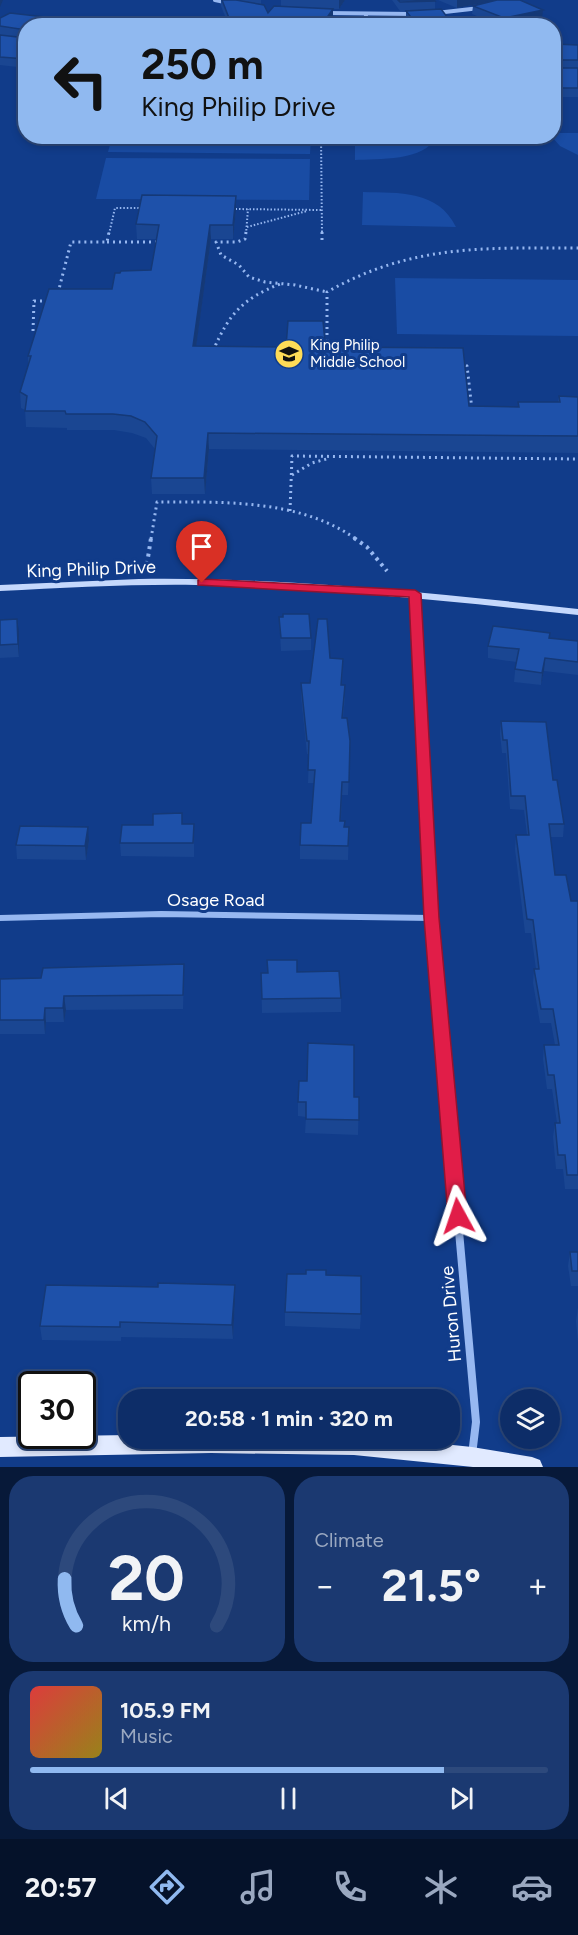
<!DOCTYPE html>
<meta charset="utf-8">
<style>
body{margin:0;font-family:Figtree,sans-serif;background:#1b3971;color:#f1f3f6;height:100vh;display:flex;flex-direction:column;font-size:22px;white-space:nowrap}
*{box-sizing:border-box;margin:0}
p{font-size:20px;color:#9aa8c0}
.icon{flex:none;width:33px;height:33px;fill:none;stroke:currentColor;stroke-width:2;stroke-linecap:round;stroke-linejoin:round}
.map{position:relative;height:1467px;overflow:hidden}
.sheet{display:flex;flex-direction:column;gap:9px;padding:9px;background:#071939;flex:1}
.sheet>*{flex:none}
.top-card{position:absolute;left:18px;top:18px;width:543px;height:126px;border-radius:24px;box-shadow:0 3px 9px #0003,0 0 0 2px #2d497c;background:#90b9f0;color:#111;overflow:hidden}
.tools{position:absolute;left:500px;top:1389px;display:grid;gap:12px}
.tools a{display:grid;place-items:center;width:60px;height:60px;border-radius:50%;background:#0d2d68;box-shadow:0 3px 9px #0003,0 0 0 2px #2d497c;font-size:30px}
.speed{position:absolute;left:18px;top:1371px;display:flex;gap:12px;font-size:30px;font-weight:700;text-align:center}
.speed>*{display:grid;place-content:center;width:78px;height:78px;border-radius:50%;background:#0d2d68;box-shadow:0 3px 9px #0003,0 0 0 2px #2d497c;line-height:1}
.speed .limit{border:3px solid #111;border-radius:9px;background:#fff;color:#111}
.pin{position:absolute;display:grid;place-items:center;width:51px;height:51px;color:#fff;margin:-62px -26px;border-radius:50% 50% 50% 0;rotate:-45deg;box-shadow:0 0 6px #0007}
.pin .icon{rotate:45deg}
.me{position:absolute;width:66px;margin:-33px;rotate:355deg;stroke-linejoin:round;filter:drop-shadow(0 0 4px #0008)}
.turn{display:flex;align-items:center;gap:21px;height:126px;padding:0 24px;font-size:27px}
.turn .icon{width:78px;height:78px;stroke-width:2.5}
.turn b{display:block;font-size:42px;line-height:51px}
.big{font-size:45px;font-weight:700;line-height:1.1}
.sheet .card{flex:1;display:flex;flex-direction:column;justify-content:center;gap:9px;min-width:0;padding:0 21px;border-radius:24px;background:#1b3971}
.sheet .dial{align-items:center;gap:0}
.dial svg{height:156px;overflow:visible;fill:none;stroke:#2d497c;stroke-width:7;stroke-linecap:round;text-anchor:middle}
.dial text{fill:#f1f3f6;stroke:none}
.song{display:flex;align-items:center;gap:18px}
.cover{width:72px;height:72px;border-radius:9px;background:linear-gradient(135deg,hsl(0 70% 55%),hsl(50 70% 35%))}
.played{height:6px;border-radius:3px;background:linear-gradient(90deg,#90b9f0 80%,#2d497c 80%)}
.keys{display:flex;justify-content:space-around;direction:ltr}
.heat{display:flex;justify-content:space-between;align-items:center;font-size:33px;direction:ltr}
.sheet .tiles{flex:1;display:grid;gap:9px;grid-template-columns:1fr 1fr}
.card:last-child{grid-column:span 2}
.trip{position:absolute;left:118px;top:1389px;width:342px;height:60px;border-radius:24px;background:#0d2d68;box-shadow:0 3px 9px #0003,0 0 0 2px #2d497c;font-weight:700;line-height:60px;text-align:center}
.tab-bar{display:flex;height:96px;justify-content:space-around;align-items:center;background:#05122a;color:#9aa8c0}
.tab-bar .icon{width:42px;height:42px}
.tab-bar .selected{color:#90b9f0}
.tab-bar b{font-size:27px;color:#f1f3f6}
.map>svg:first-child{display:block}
</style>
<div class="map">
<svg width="578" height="1467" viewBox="0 0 578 1467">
<rect width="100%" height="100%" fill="#113c8a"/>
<g fill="#194ca4">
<path d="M554 133H578V155L560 146 552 137Z"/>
<path d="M112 137V136L311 137 310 154 108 152Z"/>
<path d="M355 137V136L435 137C427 161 376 159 355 160Z"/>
<path d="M106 158 310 159 309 200 96 199Z"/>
<path d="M363 192C399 193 438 190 456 227L362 225Z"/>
<path d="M395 278 578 280V336L397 334Z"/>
</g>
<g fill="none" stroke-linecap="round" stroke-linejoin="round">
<g stroke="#97b8f1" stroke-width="2" stroke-dasharray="1.5 2" stroke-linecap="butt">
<path d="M321 136 322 234"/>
<path d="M232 209 321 210"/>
<path d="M247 227 307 211"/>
<path d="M109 234 115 208H144"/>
<path d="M246 234 248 209"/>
</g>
<g stroke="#97b8f1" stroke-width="3" stroke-dasharray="2 4" stroke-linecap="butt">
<path d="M246 232 245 239 237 242H216L221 255 239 265 249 277 265 282 295 285 327 292"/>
<path d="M322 232V242"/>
<path d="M107 242H156"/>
<path d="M58 293 71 242H107L109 232"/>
<path d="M33 331 34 301H48"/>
<path d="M327 347V292C412 244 484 248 578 248"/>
<path d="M213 351C229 314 242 299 280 284"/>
<path d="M461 362 467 366 472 410"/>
<path d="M292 475 312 463 330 458"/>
<path d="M290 511 292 456 578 459"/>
<path d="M151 539 157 502C224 502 299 499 356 539"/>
</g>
<g stroke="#97b8f1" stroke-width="4" stroke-dasharray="3 4.5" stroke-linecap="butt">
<path d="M354 538 367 547 387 571"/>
<path d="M147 564 151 538"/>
</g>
<g stroke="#97b8f1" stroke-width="4">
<path d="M215 0 229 3"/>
<path d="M325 13 414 14"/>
<path d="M436 13 480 8"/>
<path d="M365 26 366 15"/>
</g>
<g stroke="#97b8f1" stroke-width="6">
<path d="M415 594 433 941"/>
<path d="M0 918 161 914 431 918"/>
</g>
<path stroke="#97b8f1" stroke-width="8" d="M433 939 476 1422 472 1455"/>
<path fill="#c5d8fc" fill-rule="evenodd" d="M139 579C286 577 432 593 578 609V615C451 601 324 588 196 585 131 584 65 588 0 591V585Z"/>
<path fill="#e1eaff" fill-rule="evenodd" d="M129 1435V1438H386L472 1447 532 1457 540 1460 543 1467H473L354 1455 211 1453 0 1457V1437Z"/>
</g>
<g fill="#1a4692">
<path d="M221 0H261V4L268 13 281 6V0H345L339 9H333V17L327 26H229L221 6Z"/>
<path d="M392 0H434L435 1V9L454 26H411L406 19V11H407H400Z"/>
<path d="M438 0H520L542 18 509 26H501L472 14 473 6 493 1 457 8Z"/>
<path d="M0 18 26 26V68L0 65Z"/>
<path d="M554 44 578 45V97H554Z"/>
<path d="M236 196V210L233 239H211L196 346 286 347 325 342 328 347 469 406 518 407V402H558L559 396 578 397V453L209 449 205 494H152L151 478 155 449 146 438 132 433 114 430H67V428L26 427 25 410 21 408 20 392 28 365V356L112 289 151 270 157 239H137L136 224Z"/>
<path d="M279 617 311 638V650L281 651Z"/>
<path d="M17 619 19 657 0 658V620Z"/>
<path d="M550 633V638L578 641V675L544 671 541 685 514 682 516 662 488 658V646Z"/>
<path d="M330 658 343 659 342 685 345 698 343 718 350 741 348 795H342L341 821 345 827H349L348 860 300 859V845L311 823 314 783H308L309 754H307L301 696V683H310Z"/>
<path d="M501 721 553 780 564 824 563 837H551L555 875 571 901H578V1189H565L563 1169H556L553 1137 555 1123H557L552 1089H547L543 1059 544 1045H555L551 1023H540L533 983 534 969H536L531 933H525L515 849 516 835H527L524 810 510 809 506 753H502L500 734Z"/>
<path d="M182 813V824H194V857L121 856 120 843 153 825Z"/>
<path d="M89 841 86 860 17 859 16 845Z"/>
<path d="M297 972 341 998V1012L262 1013 261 973Z"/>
<path d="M184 978 183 1009 66 1010 64 1022H46L45 1034H0V979Z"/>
<path d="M354 1097H359L358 1135 305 1133 306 1117 298 1116V1102Z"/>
<path d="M570 1252H578V1286H571L568 1266Z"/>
<path d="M326 1275 361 1314 360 1329 285 1326V1312Z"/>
<path d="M235 1285V1300L233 1339 121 1337V1341L42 1340 40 1326 158 1287Z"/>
<path d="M578 1307V1343L576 1321Z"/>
</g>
<g fill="#153977">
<path d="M0 0H3L0 7Z"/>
<path d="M339 0H345L339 9Z"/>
<path d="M457 0H498L457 8Z"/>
<path d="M333 9V17L327 26H321Z"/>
<path d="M543 10 542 18 509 26H504V18Z"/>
<path d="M236 196V210L233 239V225Z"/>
<path d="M210 225 211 239 194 362 193 346Z"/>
<path d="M208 433 209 449 205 494 204 478Z"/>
<path d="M17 619 19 632V657L18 644Z"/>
<path d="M545 658 544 671 541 685 542 673Z"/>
<path d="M88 827 89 841 86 860 85 846Z"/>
<path d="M64 996 66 1010 64 1022 63 1008Z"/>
<path d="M45 1008 46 1022 45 1034 44 1020Z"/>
<path d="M235 1285V1300L233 1339 232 1325Z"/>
</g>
<g fill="#1e51aa" stroke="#153977" stroke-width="1.5">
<path d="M222 0H236L264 5 268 13 274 6 333 9 321 26H245V22L229 18Z"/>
<path d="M398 0H434L435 1 400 2Z"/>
<path d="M497 0H520L543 10 504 18 473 6Z"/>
<path d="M441 9 454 26H418L406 11Z"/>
<path d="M10 13 124 26H26V30L0 26V18Z"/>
<path d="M0 35 26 38V59L0 57Z"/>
<path d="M554 44 578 45V60H555L554 61Z"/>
<path d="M554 65 555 68H578V88H554Z"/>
<path d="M142 195 236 196 233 225H210L193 346 286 347 288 321H323L325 342H327L328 347 463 348 469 406 519 407 518 402H560L559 396 578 397V436L208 433 204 478H151L157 436 145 422 131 416 113 414H66L65 411H25L27 396 20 392 31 356H28L49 289H112L115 273H120L121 271 151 270 159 225 136 224Z"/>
<path d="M283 614H309L311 638H281L279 617H283Z"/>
<path d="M17 619 18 644 0 645V620Z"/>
<path d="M318 619H327L330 658 343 659 341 685H345L342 718H347L350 741 349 782H342L340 821H345L344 827H349L348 846 300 845 301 823H311L315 770H308L309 741H307L301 683H310Z"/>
<path d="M493 626 550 633 549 638 578 641V662L545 658 542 673 515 669 519 649 488 646Z"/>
<path d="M501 721 546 722 553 780H557L564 824H549L555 875H566L571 901H578V1175H567L565 1155H558L555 1123H560L554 1075H548L544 1045H559L553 1009H541L534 969H539L533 920 527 919 516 835H529L525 796H511L507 740H503Z"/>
<path d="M182 813V824H194L193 843H120L122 825H153V814Z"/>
<path d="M20 826 88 827 85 846 16 845Z"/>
<path d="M267 960H297V972L339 971 341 998 262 999 261 973H268Z"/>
<path d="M184 964 183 995 64 996 63 1008H45L44 1020H0V979L41 978 43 968Z"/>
<path d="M308 1043 354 1045V1097H359V1120L306 1119V1102H298L299 1081H307Z"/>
<path d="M570 1252H578V1271H572Z"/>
<path d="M306 1270H326V1275L361 1276V1314L285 1312 287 1274H306Z"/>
<path d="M158 1283 235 1285 232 1325 120 1322V1327L40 1326 46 1285 158 1287Z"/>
</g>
<path fill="#e11d48" stroke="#92132f" stroke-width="1.5" d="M202 579 415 590 421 594 439 918 467 1216 464 1221 458 1223 451 1221 448 1216 424 918 409 597 198 585V580Z"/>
<defs>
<g id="school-disc" transform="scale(1.5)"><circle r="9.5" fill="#ffdc57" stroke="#113c8a"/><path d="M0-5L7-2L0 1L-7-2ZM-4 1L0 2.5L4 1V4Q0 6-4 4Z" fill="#111"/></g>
</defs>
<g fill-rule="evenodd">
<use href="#school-disc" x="289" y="354"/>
</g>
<g text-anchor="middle" stroke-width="6" stroke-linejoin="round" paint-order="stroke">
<g font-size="15" fill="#fff" stroke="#113c8a" text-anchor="start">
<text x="310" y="350">King Philip<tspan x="310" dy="17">Middle School</tspan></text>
</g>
<g font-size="18" fill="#fff" stroke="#113c8a">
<text transform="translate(91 569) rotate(-2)" y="6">King Philip Drive</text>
<text x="216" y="906">Osage Road</text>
<text transform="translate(451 1314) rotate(-95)" y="6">Huron Drive</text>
</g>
</g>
</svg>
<div class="tools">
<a><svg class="icon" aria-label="layers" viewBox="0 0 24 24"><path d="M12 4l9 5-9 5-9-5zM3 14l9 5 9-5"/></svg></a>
</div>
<div class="speed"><div class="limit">30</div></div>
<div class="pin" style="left:202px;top:583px;background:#d93025"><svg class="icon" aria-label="arrive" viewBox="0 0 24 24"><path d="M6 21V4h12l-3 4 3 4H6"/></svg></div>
<svg class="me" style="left:458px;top:1216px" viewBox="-20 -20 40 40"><path d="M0-17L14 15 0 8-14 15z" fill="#e11d48" stroke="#fff" stroke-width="4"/></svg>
<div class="trip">20:58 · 1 min · 320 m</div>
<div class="top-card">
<div class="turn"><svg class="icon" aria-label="left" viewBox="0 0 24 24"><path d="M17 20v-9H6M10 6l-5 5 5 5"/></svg><div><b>250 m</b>King Philip Drive</div></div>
</div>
</div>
<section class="sheet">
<div class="tiles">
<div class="card dial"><svg viewBox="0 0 100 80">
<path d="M14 69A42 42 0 1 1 86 69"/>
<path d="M14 69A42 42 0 0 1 8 45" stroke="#90b9f0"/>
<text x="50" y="56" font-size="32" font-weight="700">20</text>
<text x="50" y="72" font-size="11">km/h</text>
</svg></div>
<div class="card"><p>Climate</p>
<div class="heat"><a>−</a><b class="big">21.5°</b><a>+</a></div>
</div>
<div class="card">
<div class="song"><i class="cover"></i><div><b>105.9 FM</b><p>Music</p></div></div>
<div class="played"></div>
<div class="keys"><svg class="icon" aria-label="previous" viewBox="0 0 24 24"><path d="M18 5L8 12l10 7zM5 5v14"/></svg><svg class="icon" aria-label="pause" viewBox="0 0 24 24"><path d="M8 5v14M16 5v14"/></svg><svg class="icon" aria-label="next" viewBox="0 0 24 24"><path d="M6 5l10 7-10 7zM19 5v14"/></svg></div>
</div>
</div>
</section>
<nav class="tab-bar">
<b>20:57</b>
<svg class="icon selected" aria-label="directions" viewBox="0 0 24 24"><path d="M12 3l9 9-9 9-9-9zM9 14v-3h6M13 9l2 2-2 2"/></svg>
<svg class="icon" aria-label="music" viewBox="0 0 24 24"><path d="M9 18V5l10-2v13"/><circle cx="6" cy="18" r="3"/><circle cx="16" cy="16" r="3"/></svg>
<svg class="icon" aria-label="phone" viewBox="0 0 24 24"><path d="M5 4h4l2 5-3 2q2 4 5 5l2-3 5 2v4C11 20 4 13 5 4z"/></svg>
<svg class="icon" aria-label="climate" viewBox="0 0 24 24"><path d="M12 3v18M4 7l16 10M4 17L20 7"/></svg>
<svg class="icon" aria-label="car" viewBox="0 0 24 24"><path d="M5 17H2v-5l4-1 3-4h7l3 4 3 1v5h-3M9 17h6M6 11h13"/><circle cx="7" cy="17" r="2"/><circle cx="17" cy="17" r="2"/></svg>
</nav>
